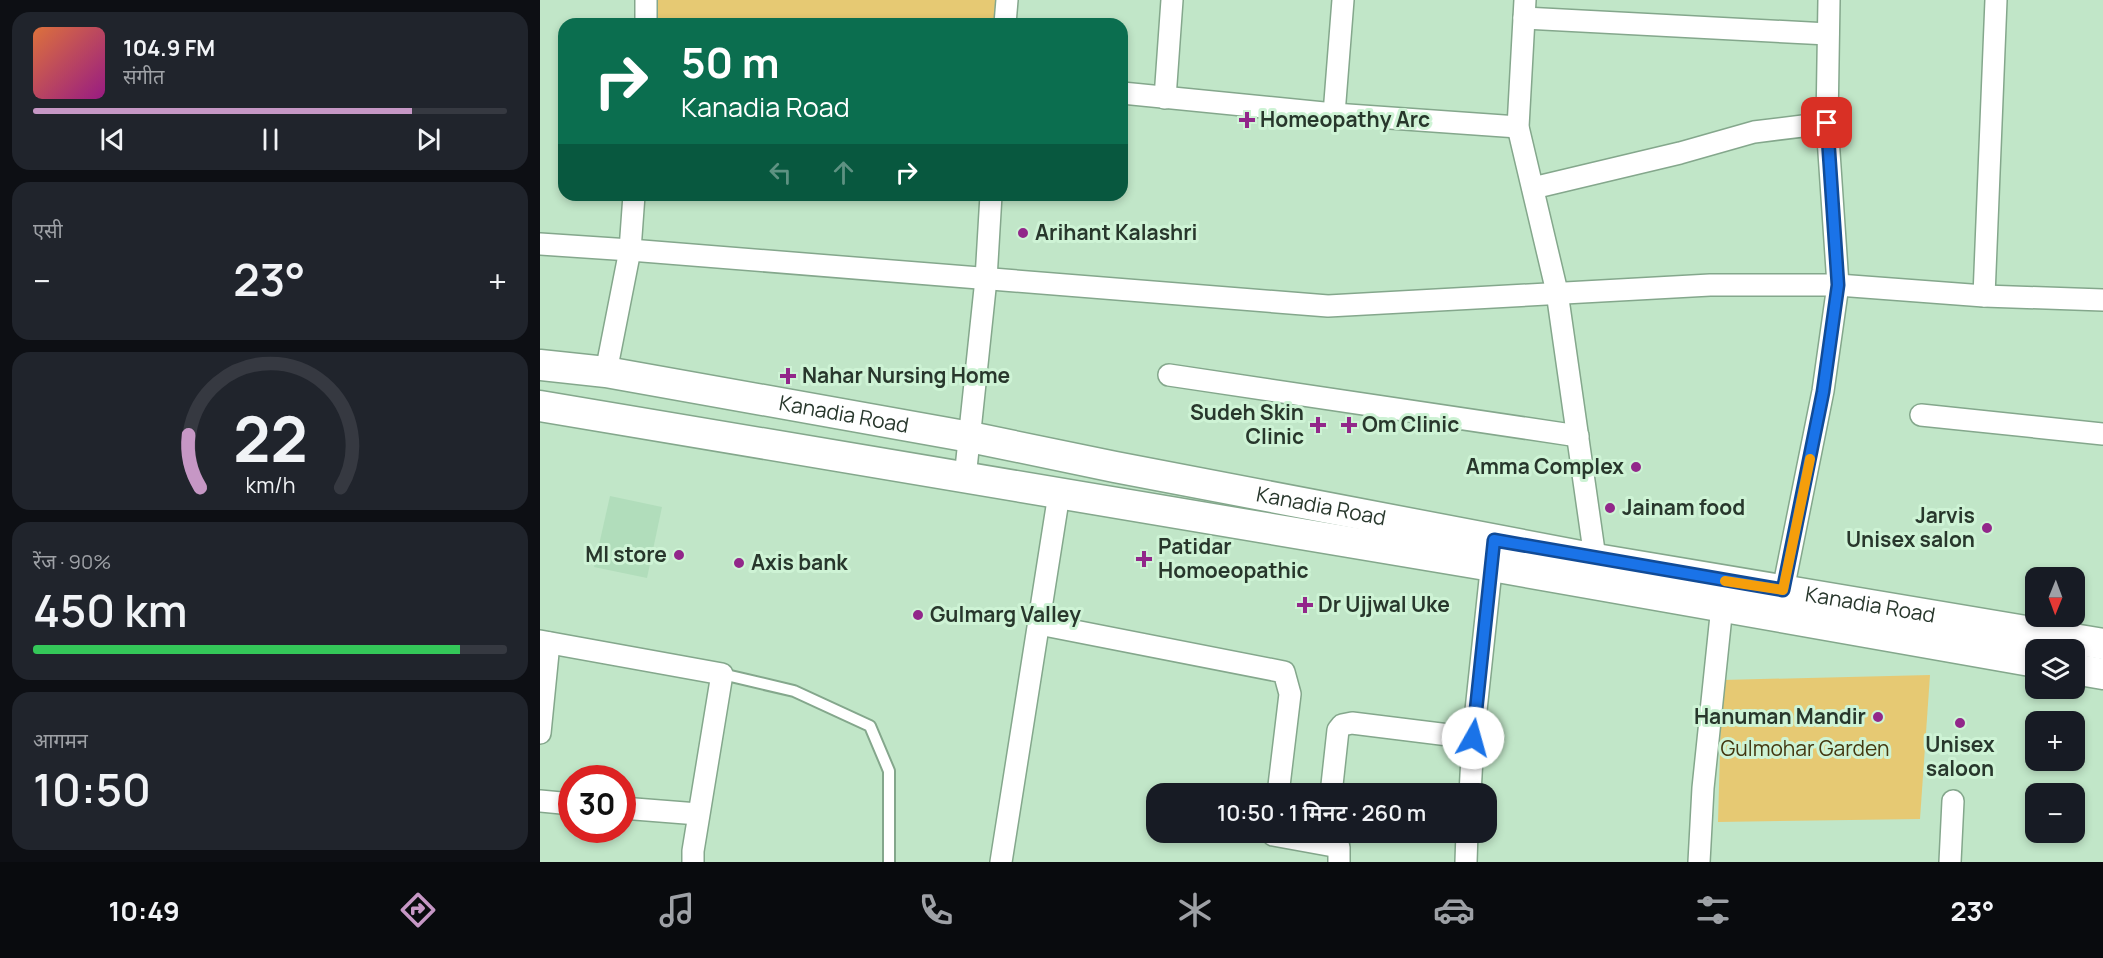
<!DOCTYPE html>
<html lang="hi">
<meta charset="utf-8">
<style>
body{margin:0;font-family:Manrope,"Noto Sans Devanagari",sans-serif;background:#20242c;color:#f1f3f6;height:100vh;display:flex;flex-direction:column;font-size:22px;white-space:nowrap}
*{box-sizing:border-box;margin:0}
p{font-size:20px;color:#9ea1a6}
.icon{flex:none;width:33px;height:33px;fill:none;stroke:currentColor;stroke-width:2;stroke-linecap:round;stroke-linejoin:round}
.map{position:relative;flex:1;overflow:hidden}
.sheet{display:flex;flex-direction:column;gap:12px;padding:12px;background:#0d0f14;width:540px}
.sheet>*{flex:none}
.guide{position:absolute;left:18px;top:18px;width:570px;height:183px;border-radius:18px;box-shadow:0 3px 9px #0003;background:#0b6e4f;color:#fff;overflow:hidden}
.needle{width:39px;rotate:181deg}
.fabs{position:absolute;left:1485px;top:567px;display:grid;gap:12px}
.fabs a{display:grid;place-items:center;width:60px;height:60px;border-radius:12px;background:#171b24;box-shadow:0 3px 9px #0003;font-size:30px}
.speed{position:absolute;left:18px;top:765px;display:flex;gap:12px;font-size:30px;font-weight:700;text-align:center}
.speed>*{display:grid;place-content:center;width:78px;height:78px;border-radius:50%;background:#171b24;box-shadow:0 3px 9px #0003;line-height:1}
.speed .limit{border:9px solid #d22;background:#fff;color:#111}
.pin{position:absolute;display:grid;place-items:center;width:51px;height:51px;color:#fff;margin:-26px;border-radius:12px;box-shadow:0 3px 9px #0006}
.me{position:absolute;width:66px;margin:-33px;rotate:7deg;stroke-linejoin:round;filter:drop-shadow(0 0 4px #0008)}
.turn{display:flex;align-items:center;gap:21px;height:126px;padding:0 24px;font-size:27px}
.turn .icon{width:78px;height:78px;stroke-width:2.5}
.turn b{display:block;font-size:42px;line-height:51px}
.lanes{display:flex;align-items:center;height:57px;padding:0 24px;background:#0003;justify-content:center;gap:30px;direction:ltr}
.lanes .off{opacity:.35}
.big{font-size:45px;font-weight:600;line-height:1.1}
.sheet .card{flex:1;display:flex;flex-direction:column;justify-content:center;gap:9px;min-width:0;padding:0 21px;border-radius:18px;background:#20242c}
.sheet .dial{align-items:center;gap:0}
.dial svg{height:156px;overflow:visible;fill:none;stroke:#363941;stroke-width:7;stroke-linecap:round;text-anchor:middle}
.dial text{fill:#f1f3f6;stroke:none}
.song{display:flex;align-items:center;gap:18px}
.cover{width:72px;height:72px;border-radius:9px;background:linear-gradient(135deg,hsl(20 70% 55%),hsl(310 70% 35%))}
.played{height:6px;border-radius:3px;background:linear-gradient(90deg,#c697c5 80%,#363941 80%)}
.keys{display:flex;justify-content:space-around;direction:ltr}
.heat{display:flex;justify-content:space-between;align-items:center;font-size:33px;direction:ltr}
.charge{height:9px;border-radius:4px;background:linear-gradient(90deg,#34c759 90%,#363941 0)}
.trip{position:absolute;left:606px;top:783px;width:351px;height:60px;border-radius:18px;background:#171b24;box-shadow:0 3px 9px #0003;font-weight:600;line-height:60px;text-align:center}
.dock{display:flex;height:96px;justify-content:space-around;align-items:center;background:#090b0e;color:#9ea1a6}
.dock .icon{width:42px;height:42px}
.dock .active{color:#c697c5}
.dock b{font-size:27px;color:#f1f3f6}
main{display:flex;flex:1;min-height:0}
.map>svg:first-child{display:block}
</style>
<main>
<section class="sheet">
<div class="card">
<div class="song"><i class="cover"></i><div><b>104.9 FM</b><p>संगीत</p></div></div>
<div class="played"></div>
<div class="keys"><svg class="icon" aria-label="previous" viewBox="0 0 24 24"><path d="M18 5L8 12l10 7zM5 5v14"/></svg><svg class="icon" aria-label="pause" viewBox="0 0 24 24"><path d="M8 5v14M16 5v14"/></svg><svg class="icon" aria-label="next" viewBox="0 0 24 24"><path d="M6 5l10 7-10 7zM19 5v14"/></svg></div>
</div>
<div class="card"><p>एसी</p>
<div class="heat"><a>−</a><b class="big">23°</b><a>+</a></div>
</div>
<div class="card dial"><svg viewBox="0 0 100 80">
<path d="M14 69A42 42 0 1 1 86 69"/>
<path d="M14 69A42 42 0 0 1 8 42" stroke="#c697c5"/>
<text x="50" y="56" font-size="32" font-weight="700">22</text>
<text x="50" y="72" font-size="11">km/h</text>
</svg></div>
<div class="card"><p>रेंज · 90%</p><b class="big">450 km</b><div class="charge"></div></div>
<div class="card"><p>आगमन</p><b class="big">10:50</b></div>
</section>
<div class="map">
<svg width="1563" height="862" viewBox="0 0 1563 862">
<rect width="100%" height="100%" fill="#c1e6c8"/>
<path fill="#b1ddbb" d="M70 496 122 507 107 578 54 567Z"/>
<g fill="#e6c973">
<path d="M108 0H467L465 24H107Z"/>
<path d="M1390 675 1380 819 1178 822 1182 680Z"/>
</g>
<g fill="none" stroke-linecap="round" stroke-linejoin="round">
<g stroke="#84a78c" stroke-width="14">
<path id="service" d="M182 674 254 691 330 726 349 771V862"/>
</g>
<g stroke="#84a78c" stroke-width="24">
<g id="minor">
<path d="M106 0V24"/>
<path d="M985 0 978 127 1017 292 1057 572"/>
<path d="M984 18 1288 34"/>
<path d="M465 24 467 0"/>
<path d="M582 93 794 114 978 127"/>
<path d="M625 98 632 0"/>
<path d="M794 114 803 0"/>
<path d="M993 188 1140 153 1214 132 1287 123"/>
<path d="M0 244 90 250 788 306 1170 285H1298L1444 296 1563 300"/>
<path d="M1444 296 1456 0"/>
<path d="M66 372 90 250 94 195"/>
<path d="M629 375 1038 436"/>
<path d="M1381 415 1563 434"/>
<path d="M425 478 446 279 451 195"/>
<path d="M1243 590 1283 391 1298 285 1287 123 1289 0"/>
<path d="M499 624 744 672 750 694 738 794"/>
<path d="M0 641 182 674 153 851V862"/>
<path d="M0 733 9 643"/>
<path d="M791 794 798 730 802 725 812 723 933 738"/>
<path d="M930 794 933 738 953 552"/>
<path d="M0 801 32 804"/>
<path d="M82 808 158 814"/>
<path d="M734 832 733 835 799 847V862"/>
<path d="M461 862 519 494"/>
<path d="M926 862 927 832"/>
<path d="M1159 862 1163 788 1182 606"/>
<path d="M1410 862 1413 801"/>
</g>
</g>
<g stroke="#84a78c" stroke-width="33">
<g id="secondary">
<path id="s1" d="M0 365 66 372 430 437 575 467 1056 559 1563 644"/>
<path d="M0 406 952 566 1496 662"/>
<path d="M1534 669 1563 674"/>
</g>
</g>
<use href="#service" stroke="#fff" stroke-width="10"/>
<use href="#minor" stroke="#fff" stroke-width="21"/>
<use href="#secondary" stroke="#fff" stroke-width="30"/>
</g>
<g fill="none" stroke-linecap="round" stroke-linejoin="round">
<g stroke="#114b97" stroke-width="15">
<path id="route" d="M933 738 954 540 1243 590 1283 392 1298 285 1287 123"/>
</g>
<use href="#route" stroke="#1a73e8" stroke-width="10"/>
<path stroke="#f59e0b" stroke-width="10" d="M1185 581 1243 590 1270 459"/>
</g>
<g fill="#92278a" stroke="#cef3d5" stroke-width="2">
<path d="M704 111h6v6h6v6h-6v6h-6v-6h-6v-6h6z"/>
<circle cx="483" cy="233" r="6"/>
<path d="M245 367h6v6h6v6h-6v6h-6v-6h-6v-6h6z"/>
<path d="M775 416h6v6h6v6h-6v6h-6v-6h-6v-6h6z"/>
<path d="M806 416h6v6h6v6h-6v6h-6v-6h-6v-6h6z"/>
<circle cx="1096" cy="467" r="6"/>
<circle cx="1070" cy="508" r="6"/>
<circle cx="1447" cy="528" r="6"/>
<circle cx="139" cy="555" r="6"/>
<path d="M601 550h6v6h6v6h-6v6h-6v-6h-6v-6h6z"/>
<circle cx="199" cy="563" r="6"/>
<path d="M762 596h6v6h6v6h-6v6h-6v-6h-6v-6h6z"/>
<circle cx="378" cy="615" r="6"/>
<circle cx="1338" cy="717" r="6"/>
<circle cx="1420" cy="723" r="6"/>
</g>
<g text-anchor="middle" stroke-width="6" stroke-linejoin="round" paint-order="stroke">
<g font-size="21" font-weight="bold" fill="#28372c" stroke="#cef3d5" text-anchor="start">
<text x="720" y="127">Homeopathy Arc</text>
<text x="495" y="240">Arihant Kalashri</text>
<text x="262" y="383">Nahar Nursing Home</text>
<text x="764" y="420" text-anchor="end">Sudeh Skin<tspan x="764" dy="24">Clinic</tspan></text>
<text x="822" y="432">Om Clinic</text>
<text x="1084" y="474" text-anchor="end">Amma Complex</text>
<text x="1082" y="515">Jainam food</text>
<text x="1435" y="523" text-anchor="end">Jarvis<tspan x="1435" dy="24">Unisex salon</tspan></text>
<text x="618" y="554">Patidar<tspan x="618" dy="24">Homoeopathic</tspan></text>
<text x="127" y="562" text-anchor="end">MI store</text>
<text x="211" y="570">Axis bank</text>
<text x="778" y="612">Dr Ujjwal Uke</text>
<text x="390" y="622">Gulmarg Valley</text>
<text x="1326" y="724" text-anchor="end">Hanuman Mandir</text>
<text x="1420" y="752" text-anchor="middle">Unisex<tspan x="1420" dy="24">saloon</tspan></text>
</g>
<g font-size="21" fill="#28372c" stroke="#cef3d5">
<text dy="7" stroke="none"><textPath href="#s1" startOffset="308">Kanadia Road</textPath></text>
<text dy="7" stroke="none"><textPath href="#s1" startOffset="794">Kanadia Road</textPath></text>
<text dy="7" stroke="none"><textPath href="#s1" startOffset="1352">Kanadia Road</textPath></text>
</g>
<g font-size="21" fill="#433710" stroke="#cef3d5">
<text x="1265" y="756">Gulmohar Garden</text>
</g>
</g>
</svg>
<div class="fabs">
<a><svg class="needle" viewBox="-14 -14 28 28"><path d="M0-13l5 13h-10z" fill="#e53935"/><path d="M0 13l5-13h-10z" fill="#9ea1a6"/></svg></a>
<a><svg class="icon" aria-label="layers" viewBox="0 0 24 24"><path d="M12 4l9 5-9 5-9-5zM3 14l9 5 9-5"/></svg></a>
<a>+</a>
<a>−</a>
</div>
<div class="speed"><div class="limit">30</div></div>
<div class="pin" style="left:1287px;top:123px;background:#d93025"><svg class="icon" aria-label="arrive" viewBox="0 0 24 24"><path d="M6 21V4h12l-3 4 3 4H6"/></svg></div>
<svg class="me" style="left:933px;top:738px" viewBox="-20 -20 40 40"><circle r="19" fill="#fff"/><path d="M0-13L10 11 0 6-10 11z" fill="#1a73e8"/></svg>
<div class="trip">10:50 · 1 मिनट · 260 m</div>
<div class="guide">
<div class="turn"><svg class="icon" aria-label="right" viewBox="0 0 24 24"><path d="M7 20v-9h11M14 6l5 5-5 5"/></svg><div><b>50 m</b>Kanadia Road</div></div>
<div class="lanes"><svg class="icon off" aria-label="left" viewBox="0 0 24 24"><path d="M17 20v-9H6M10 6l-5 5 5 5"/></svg><svg class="icon off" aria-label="ahead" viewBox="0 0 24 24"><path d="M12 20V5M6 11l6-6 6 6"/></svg><svg class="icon" aria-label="right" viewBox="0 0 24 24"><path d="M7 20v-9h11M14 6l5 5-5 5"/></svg></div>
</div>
</div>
</main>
<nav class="dock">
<b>10:49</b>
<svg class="icon active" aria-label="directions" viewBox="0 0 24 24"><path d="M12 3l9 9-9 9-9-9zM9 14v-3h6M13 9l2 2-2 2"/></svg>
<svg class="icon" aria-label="music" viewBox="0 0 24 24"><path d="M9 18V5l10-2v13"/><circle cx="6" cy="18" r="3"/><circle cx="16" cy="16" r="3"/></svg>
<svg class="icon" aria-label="phone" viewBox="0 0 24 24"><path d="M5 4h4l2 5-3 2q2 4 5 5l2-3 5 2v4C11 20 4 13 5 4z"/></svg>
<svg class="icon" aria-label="climate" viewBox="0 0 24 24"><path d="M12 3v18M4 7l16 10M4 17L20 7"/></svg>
<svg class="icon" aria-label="car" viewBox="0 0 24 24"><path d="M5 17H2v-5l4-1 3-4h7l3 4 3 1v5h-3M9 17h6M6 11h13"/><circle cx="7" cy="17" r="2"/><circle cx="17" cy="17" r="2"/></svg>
<svg class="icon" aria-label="filters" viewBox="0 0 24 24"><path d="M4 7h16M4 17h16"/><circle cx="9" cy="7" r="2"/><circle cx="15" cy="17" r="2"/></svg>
<b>23°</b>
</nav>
